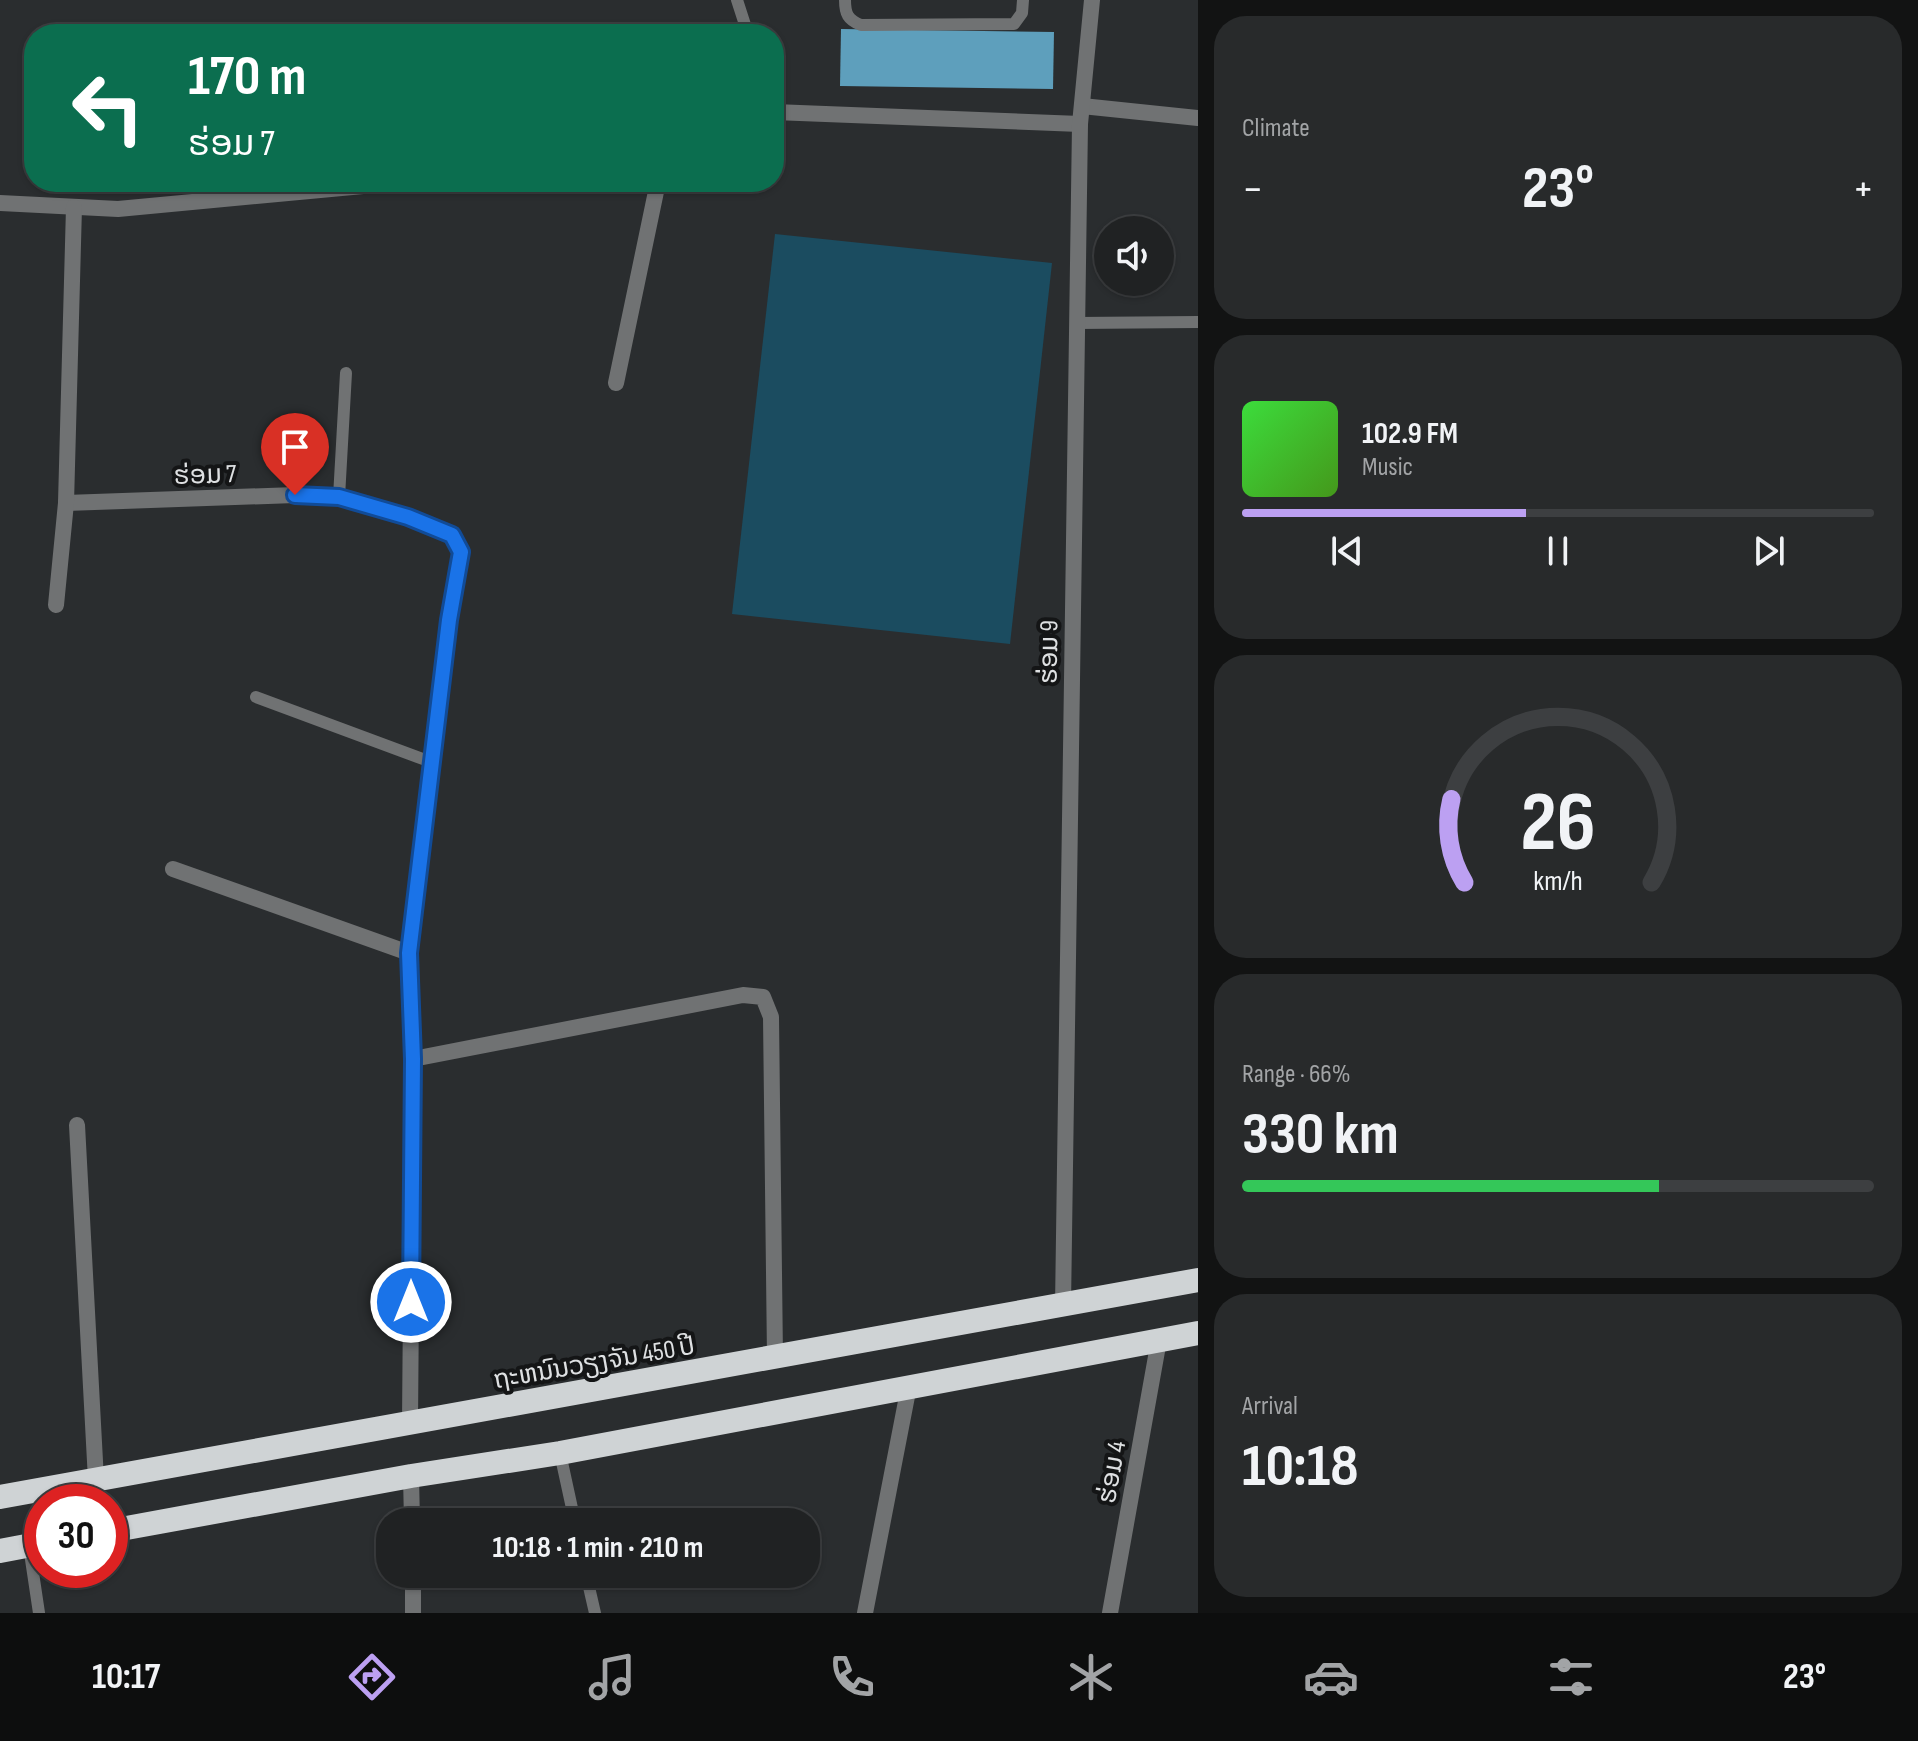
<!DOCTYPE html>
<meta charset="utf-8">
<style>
body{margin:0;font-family:"Sofia Sans Condensed","Noto Sans Lao",sans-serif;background:#282a2b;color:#f1f3f6;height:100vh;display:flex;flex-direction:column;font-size:30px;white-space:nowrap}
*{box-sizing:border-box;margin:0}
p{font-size:26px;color:#a2a4a6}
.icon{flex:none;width:44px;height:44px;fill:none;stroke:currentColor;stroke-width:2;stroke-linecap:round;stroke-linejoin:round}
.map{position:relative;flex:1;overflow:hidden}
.details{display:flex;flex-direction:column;gap:16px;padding:16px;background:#121313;width:720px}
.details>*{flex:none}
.hud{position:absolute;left:24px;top:24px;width:760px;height:168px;border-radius:32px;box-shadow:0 2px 6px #0004,0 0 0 2px #3d3f41;background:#0b6e4f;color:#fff;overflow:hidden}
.buttons{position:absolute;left:1094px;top:216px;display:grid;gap:16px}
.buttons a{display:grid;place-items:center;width:80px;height:80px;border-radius:50%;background:#202223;box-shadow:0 2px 6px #0004,0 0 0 2px #3d3f41;font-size:40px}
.speed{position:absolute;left:24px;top:1484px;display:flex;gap:16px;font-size:40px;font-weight:700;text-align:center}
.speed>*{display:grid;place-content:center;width:104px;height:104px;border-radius:50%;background:#202223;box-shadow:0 2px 6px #0004,0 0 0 2px #3d3f41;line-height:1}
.speed .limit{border:12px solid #d22;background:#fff;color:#111}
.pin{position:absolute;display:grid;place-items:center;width:68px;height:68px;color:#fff;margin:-82px -34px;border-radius:50% 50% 50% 0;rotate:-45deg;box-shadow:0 0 8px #0007}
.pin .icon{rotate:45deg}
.me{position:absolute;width:88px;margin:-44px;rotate:0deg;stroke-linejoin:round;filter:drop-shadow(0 0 6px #0008)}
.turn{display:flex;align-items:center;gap:28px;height:168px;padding:0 32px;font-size:36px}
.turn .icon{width:104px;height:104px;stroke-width:2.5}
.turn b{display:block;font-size:56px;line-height:68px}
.big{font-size:60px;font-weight:700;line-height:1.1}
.details .tile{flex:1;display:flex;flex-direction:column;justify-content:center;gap:12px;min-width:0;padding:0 28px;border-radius:32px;background:#282a2b}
.details .dial{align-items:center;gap:0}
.dial svg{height:208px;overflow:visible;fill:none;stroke:#3d3f41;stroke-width:7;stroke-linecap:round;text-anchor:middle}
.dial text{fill:#f1f3f6;stroke:none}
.song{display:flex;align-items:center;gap:24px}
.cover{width:96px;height:96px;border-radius:12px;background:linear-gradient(135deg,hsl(120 70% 55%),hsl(100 70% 35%))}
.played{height:8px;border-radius:4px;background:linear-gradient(90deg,#bca0f2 45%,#3d3f41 45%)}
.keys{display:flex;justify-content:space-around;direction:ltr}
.heat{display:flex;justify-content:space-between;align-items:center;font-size:44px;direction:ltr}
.charge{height:12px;border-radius:6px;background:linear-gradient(90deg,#34c759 66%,#3d3f41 0)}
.trip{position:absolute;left:376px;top:1508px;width:444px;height:80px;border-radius:32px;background:#202223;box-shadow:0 2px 6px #0004,0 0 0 2px #3d3f41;font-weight:700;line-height:80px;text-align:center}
.tab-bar{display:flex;height:128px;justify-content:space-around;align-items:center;background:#0d0e0e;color:#a2a4a6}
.tab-bar .icon{width:56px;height:56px}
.tab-bar .selected{color:#bca0f2}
.tab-bar b{font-size:36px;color:#f1f3f6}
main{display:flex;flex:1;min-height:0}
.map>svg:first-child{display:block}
</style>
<main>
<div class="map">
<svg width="1198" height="1613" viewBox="0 0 1198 1613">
<rect width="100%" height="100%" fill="#2a2d2f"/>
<path fill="#1b4c60" d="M775 234 1052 263 1010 644 732 614Z"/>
<path fill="#5e9fbc" d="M841 29 1054 32 1053 89 840 86Z"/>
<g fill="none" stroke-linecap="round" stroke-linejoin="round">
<g stroke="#707273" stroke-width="12">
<path d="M737 0 748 34"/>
<path d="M845 0C845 14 848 20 861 25L1014 24 1022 13 1023 0"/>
<path d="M1076 323 1198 322"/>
<path d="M339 497 346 373"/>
<path d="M256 697 431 762"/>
<path d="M560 1453 575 1522"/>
<path d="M29 1546 39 1613"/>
<path d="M586 1574 595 1613"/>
</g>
<g stroke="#707273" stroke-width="16">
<path d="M1082 106 1198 118"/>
<path d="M774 112 1080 124"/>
<path d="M0 203 118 209 406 182"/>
<path d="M616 383 658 182"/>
<path d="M66 503 295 495 339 497 408 517 452 535 461 552 449 620 409 953 413 1059 410 1423"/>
<path d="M56 605 66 503 74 207"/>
<path d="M173 869 409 953"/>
<path d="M413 1059 743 995 763 997 771 1017 775 1358"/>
<path d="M77 1125 96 1480"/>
<path d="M1063 1306 1080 124 1092 0"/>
<path d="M411 1476 412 1522"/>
<path d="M413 1574V1613"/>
<path d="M865 1613 909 1386"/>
<path d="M1110 1613 1159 1340"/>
</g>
<g stroke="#cfd3d5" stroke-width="24">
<path d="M0 1497 1198 1280"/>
<path d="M110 1531 411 1476 560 1453 1198 1333"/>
<path d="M0 1551 42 1543"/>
</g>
</g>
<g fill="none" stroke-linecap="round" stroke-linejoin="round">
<g stroke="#114b97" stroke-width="20">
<path id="route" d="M295 495 339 497 408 517 452 535 461 552 449 620 409 953 413 1059 411 1302"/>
</g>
<use href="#route" stroke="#1a73e8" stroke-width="14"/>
</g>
<g text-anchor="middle" stroke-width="8" stroke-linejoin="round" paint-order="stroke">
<g font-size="26" fill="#dee0e2" stroke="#141516">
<text transform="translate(205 474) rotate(-2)" y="9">ຮ່ອມ 7</text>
<text transform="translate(1048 652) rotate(-89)" y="9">ຮ່ອມ 9</text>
<text transform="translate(594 1362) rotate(-10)" y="9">ຖະຫນົນວຽງຈັນ 450 ປີ</text>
<text transform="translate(1111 1472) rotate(-80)" y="9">ຮ່ອມ 4</text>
</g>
</g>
</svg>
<div class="buttons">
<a><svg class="icon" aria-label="sound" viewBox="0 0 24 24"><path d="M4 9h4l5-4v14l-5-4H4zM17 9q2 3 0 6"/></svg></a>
</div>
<div class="speed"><div class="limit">30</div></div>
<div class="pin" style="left:295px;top:495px;background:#d93025"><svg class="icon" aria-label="arrive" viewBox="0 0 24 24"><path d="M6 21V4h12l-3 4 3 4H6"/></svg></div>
<svg class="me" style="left:411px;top:1302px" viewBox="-20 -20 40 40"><circle r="17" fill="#1a73e8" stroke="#fff" stroke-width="3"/><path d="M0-11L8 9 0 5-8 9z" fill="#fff"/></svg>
<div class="trip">10:18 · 1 min · 210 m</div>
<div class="hud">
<div class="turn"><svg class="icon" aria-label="left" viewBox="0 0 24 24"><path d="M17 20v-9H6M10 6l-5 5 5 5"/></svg><div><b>170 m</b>ຮ່ອມ 7</div></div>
</div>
</div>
<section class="details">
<div class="tile"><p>Climate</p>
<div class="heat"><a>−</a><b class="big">23°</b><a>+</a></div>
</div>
<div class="tile">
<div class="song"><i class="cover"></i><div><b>102.9 FM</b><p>Music</p></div></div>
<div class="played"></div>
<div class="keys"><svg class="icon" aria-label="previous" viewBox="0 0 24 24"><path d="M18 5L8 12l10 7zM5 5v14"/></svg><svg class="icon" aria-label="pause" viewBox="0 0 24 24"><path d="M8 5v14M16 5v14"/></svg><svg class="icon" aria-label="next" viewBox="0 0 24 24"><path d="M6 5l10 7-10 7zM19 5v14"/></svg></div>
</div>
<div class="tile dial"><svg viewBox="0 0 100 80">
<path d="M14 69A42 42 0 1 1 86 69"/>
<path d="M14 69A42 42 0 0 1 9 37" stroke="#bca0f2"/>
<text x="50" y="56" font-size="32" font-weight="700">26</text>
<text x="50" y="72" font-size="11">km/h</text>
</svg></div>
<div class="tile"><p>Range · 66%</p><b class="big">330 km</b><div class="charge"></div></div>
<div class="tile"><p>Arrival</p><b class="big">10:18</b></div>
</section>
</main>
<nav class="tab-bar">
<b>10:17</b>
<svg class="icon selected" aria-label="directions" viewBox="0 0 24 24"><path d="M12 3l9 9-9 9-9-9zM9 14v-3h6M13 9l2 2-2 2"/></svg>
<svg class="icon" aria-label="music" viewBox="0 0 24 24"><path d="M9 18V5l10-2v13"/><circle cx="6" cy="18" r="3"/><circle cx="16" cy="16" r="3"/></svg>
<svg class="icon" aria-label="phone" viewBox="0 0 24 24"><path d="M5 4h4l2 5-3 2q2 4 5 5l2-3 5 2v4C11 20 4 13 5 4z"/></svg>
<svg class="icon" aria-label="climate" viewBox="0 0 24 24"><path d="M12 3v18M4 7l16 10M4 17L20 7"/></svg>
<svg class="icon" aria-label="car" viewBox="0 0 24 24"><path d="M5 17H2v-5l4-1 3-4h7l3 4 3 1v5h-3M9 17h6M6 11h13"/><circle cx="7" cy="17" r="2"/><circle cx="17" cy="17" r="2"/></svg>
<svg class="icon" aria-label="filters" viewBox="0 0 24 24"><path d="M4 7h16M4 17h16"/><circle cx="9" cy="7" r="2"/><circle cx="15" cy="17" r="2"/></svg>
<b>23°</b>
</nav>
